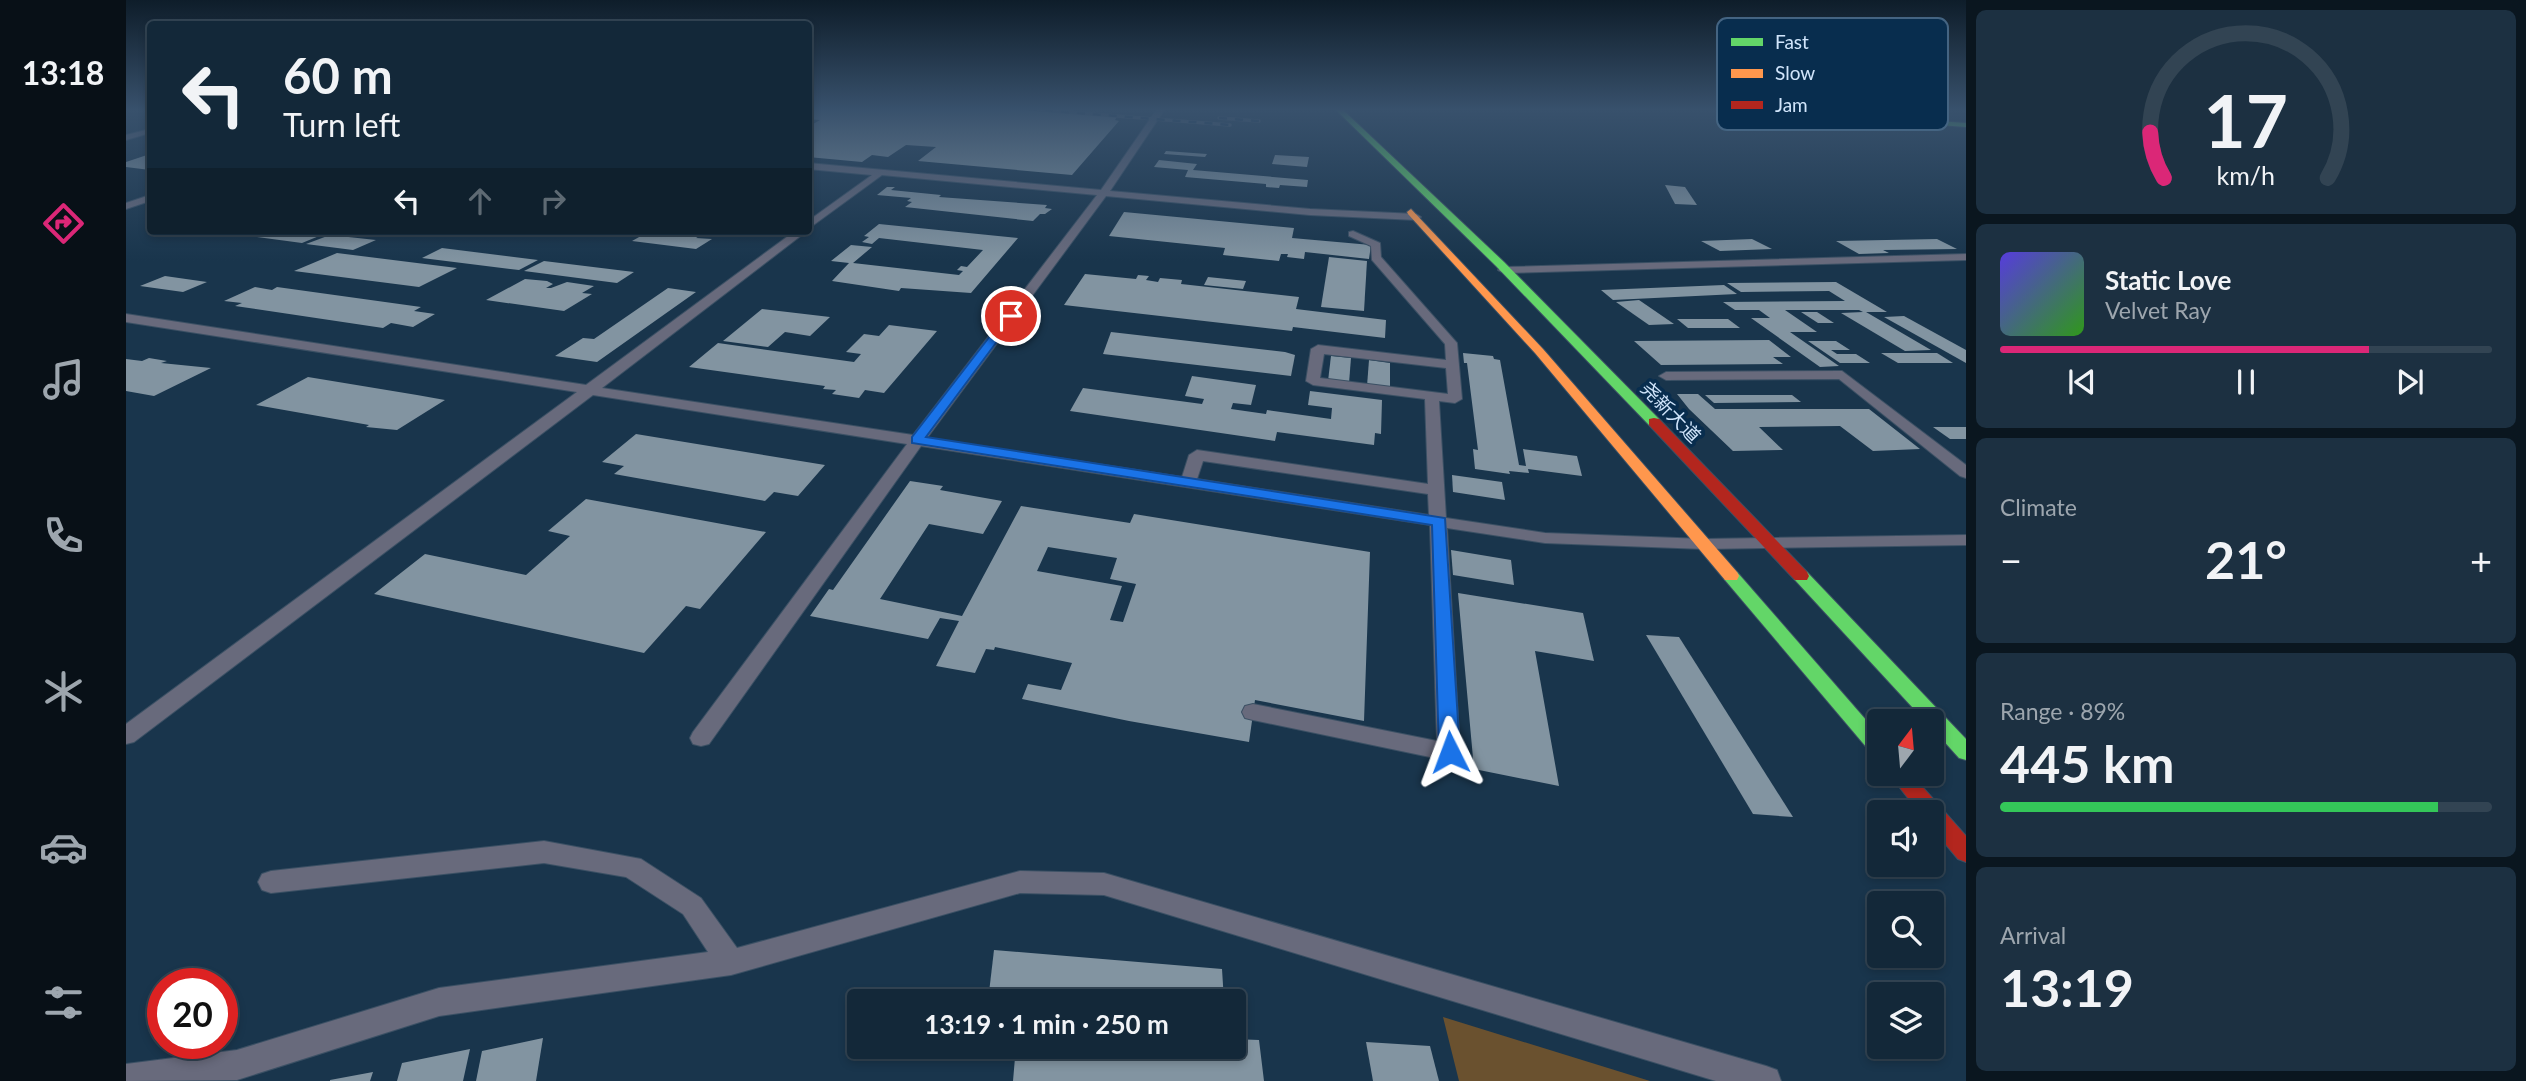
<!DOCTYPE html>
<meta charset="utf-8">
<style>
body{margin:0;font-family:Lato,"Noto Sans SC",sans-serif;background:#1c3041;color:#f1f3f6;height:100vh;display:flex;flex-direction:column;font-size:26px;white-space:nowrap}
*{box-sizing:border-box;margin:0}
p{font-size:23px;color:#9da6ae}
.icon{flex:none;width:38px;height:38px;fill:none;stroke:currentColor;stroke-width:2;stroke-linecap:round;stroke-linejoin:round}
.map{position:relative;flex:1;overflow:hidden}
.sheet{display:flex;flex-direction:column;gap:10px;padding:10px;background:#0a161f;width:560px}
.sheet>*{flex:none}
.top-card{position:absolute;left:21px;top:21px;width:665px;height:214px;border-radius:7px;box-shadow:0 4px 10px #0003,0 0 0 2px #324453;background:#132839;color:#f1f3f6;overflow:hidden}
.needle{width:46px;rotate:16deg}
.tools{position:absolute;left:1741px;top:709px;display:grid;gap:14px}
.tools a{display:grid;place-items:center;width:77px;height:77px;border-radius:7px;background:#132839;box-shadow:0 4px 10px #0003,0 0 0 2px #324453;font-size:35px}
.speed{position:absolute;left:21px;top:968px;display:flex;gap:14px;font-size:35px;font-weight:700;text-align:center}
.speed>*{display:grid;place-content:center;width:91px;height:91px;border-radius:50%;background:#132839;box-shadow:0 4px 10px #0003,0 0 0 2px #324453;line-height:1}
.speed .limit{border:10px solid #d22;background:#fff;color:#111}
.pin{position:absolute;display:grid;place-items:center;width:60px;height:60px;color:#fff;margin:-30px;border:4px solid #fff;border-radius:50%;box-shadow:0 2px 7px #0007}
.me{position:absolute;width:77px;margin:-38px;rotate:357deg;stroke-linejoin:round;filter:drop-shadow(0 0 5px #0008)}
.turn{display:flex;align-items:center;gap:24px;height:147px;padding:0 21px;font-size:32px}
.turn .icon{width:91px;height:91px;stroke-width:2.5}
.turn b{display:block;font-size:49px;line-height:60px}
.lanes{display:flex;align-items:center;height:66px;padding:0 21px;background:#0003;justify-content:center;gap:35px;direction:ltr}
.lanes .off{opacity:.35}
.big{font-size:52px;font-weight:700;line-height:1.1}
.sheet .card{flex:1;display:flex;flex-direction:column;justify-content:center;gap:10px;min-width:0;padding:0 24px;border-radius:10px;background:#1c3041}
.sheet .dial{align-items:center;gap:0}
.dial svg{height:182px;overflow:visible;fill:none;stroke:#324453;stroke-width:7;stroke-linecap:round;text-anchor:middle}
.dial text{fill:#f1f3f6;stroke:none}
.song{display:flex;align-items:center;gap:21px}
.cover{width:84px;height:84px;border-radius:10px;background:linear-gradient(135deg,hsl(250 70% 55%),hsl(110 70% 35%))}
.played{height:7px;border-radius:4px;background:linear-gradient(90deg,#db2777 75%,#324453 75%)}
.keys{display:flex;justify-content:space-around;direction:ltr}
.heat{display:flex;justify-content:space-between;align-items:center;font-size:38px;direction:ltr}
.charge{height:10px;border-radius:5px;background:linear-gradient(90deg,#34c759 89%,#324453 0)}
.trip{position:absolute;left:721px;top:989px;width:399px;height:70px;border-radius:7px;background:#132839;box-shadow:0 4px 10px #0003,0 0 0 2px #324453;font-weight:700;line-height:70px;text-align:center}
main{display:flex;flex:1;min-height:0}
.tab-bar{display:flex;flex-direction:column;width:126px;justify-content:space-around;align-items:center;background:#081017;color:#9da6ae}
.tab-bar .icon{width:49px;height:49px}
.tab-bar .on{color:#db2777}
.tab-bar b{font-size:32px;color:#f1f3f6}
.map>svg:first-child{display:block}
</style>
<main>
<nav class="tab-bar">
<b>13:18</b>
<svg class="icon on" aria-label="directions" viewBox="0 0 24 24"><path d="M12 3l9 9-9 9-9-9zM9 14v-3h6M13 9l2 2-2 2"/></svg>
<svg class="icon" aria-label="music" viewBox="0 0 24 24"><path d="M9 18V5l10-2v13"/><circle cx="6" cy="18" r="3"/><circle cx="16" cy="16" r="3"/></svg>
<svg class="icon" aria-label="phone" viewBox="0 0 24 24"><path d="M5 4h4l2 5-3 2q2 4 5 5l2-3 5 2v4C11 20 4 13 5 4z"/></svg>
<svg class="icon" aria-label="climate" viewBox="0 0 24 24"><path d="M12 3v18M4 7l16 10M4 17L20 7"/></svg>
<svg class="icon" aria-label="car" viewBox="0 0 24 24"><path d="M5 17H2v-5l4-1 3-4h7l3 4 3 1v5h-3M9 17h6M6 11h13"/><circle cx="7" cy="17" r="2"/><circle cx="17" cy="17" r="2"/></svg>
<svg class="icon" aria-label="filters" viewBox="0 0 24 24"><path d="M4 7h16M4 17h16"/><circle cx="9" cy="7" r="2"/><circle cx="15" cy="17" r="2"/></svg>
</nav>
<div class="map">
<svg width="1840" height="1081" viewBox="0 0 1840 1081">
<rect width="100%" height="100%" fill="#19354c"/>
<path fill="#6a512f" d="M1317 1017 1524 1081H1333Z"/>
<g fill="#8294a1" fill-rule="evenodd">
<path d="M682 109H883L991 117 989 120 993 121 946 175 792 161 810 147 780 145 762 157 746 155 736 162 682 157V150L688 147 682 146V127L694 120 682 119Z"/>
<path d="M1040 151 1081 154 1079 157 1038 154Z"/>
<path d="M24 154V170L0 167V162Z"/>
<path d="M1149 155 1183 157 1181 167 1146 164Z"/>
<path d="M1033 160 1071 164 1067 170 1182 180 1181 187 1154 185 1153 188 1140 187V184L1059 177 1062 170 1028 167Z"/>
<path d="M1539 185 1559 187 1571 205 1549 204Z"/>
<path d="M761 187H769L765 190 815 195 813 197 921 205 919 208 926 209 919 214H914L907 221 779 207 786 202 781 201 785 198 751 195Z"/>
<path d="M998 212 1168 228 1166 238 1245 245 1243 259 1179 252 1178 259 1161 257 1162 254H1155L1153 261 1097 255 1099 248 983 236Z"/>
<path d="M753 224 892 238 845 293 775 288 773 291 706 281 723 263 705 261 725 245 746 247 727 263 833 275 837 271 831 270 835 266 841 267 857 250 753 238 746 244 736 242 743 237 738 236Z"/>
<path d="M100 231H143L129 236Z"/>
<path d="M146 231H175L198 234 176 243 131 237Z"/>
<path d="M554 231H600L591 236 575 235 570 238 586 239 570 249 506 241 522 232 547 235Z"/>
<path d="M204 235 250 240 227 250 180 244Z"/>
<path d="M1626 239 1646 249 1594 251 1575 241Z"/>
<path d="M1811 239 1831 249 1757 250 1763 253 1733 254 1710 241Z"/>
<path d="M316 248 412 260 393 270 296 258Z"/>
<path d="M211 253 331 268 293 287 168 271Z"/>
<path d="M1203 257 1241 261 1238 311 1195 307Z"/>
<path d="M418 261 508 272 491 283 398 271Z"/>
<path d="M959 274 1010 279 1012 275 1023 276 1020 280 1032 282 1034 278 1056 280 1055 284 1173 297 1170 309 1260 320 1259 338 1167 327 1166 331 938 305Z"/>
<path d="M39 276 81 282 57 292 14 286Z"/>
<path d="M1082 277 1120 281 1117 289 1078 285Z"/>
<path d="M399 279 421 281 427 284 420 288H425L441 282 468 286 456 293 466 294 438 311 360 300Z"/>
<path d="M1710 282 1761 312H1740L1805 350 1779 351 1715 313 1737 312 1733 310H1659L1691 332H1664L1713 366 1694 367 1625 318H1644L1633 310H1609L1597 302 1719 301 1703 291 1615 292 1601 283Z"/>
<path d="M1598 285 1611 294 1487 300 1475 290Z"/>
<path d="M129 287 146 290 151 287 295 307 288 311 309 314 287 327 265 323 257 328 109 306 116 303 98 301Z"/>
<path d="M542 288 570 292 471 362 429 356 457 338 468 339Z"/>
<path d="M1513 300 1548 324 1523 325 1490 302Z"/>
<path d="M636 309 704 317 684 336 659 332 642 347 597 341Z"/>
<path d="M1675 312H1691L1708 323H1692Z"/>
<path d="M1778 316 1840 350V363L1758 317Z"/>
<path d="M1551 319H1602L1614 328H1562Z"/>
<path d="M763 325 811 331 758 393 739 390 733 398 706 394 710 390 697 389 699 386 563 367 592 343 728 362 735 354 720 352 738 334 753 336Z"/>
<path d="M985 332 1159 352 1169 355 1165 376 977 354Z"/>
<path d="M1643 340 1665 357H1647L1657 364 1535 365 1508 341Z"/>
<path d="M1682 341H1710L1724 350H1705L1711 354H1730L1744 363H1714Z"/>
<path d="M1337 353 1367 356 1368 359 1374 360 1393 465 1400 466 1397 449 1451 456 1456 476 1402 469 1403 473 1383 471 1384 474 1349 469 1347 449 1352 450 1341 363H1338Z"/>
<path d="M1755 353H1811L1827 363H1772Z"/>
<path d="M1205 356 1225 358 1223 383 1202 381Z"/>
<path d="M23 358 41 361 35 363 85 368 28 396 0 391V359L16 361Z"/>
<path d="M1243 360 1264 363V389L1241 386Z"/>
<path d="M1066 376 1130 385 1125 405 1107 403 1105 409 1140 414 1141 410 1205 419 1206 408 1182 405 1184 391 1256 400 1255 434 1249 433 1248 445 1151 432 1149 441 944 411 957 388 1076 404 1078 399 1059 396Z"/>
<path d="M182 377 291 395 319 400 271 430 240 427 243 425 130 405Z"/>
<path d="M1551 394H1572L1589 409H1743L1794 449 1747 451 1714 426 1633 427 1657 450 1607 451 1563 409Z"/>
<path d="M1579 395H1666L1675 402 1588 403Z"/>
<path d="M1807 427H1840V439H1824Z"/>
<path d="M510 434 699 465 672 496 648 492 639 501 488 474 498 466 476 462Z"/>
<path d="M1326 475 1376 482 1379 500 1327 492Z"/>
<path d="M784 481 817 486 814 490 876 501 857 534 803 524 754 599 836 616 895 506 1004 523 1008 514 1244 552 1238 721 1129 700 1123 742 1003 721 896 699 902 684 935 690 946 663 869 647 868 650 860 649 849 673 810 666 833 621 814 618 802 639 684 616 703 589 707 590ZM922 547 991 558 984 579 1010 584 997 622 984 620 996 586 911 571Z"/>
<path d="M460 499 640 532 574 609 560 606 518 653 248 594 299 554 400 575 444 536 422 531Z"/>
<path d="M1325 550 1385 560 1388 585 1327 575Z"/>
<path d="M1332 593 1457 613 1468 661 1409 651 1433 786 1348 769Z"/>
<path d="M1520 635 1553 637 1667 817 1627 814Z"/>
<path d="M868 950 1096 969 1098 1001H862Z"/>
<path d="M417 1038 410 1081H350L356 1051Z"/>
<path d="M1108 1039 1133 1040 1138 1081H887L890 1046H1108Z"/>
<path d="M1240 1042 1304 1046 1313 1081H1247Z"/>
<path d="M344 1049 337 1081H271L276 1063Z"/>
<path d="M247 1072 244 1081H204V1080Z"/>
</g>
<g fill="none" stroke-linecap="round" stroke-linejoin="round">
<g stroke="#3b5064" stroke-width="2">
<g id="lane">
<path d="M1031 109H1039L984 191 1184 209 1290 214 1295 217 1290 220 1184 215 980 196 801 438 1056 477 1063 455 1071 450 1302 484 1299 399 1187 385 1180 381 1185 349 1192 345 1320 360 1319 344 1246 260 1245 246 1223 236V232L1227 231 1254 243 1255 257 1331 343 1336 399 1329 403 1313 401 1320 518 1419 533 1578 539 1840 535V545L1578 549 1419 543 1321 528 1334 752 1331 758 1323 761 1127 720 1119 718 1116 712 1119 706 1127 704 1311 741 1304 525 795 446 583 744 575 746 567 744 564 738 567 732 781 444 467 395 8 742 0 744V724L451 392 0 322V314L460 385 669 231H681L476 388 787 435 971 195 756 175 682 229V221L746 175 682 169V163L975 190ZM1198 354 1320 368 1322 394 1194 378ZM1077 461 1302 494 1303 515 1071 479Z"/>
<path d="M24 129V133L0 140V135Z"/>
<path d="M24 195V201L0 209V203Z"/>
<path d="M1840 254V260L1378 273 1372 270 1378 267Z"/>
<path d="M1716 371 1840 465V478L1834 476 1713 379 1540 380 1533 376 1540 372Z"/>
<path d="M418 841 515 859 575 898 611 948 894 871 978 873 1640 1066 1651 1070 1655 1081H1590L978 895 894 893 605 975 313 1016 111 1080 0 1081V1064L111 1050 313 988 582 952 557 914 500 877 418 863 145 893 136 890 132 882 136 874 145 871Z"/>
</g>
</g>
<g stroke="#3b5064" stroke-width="2">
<g id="fast">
<path d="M1209 109H1216L1378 262 1533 419V425H1523L1370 266Z"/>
<path d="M1600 109H1636L1840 123V127Z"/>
<path d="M1605 571 1611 572 1754 736V758L1747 755 1599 580 1597 576Z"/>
<path d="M1675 571 1681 572 1840 739V760L1833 758 1806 728V721H1799L1669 580 1667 576Z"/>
</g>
</g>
<g stroke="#3b5064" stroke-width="2">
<path id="slow" d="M1285 209 1417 349 1611 572 1613 576 1611 580H1599L1409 353 1282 214 1281 212Z"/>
</g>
<g stroke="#3b5064" stroke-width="2">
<g id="jam">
<path d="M1528 418 1533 419 1681 572 1683 576 1681 580H1669L1523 425V419Z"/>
<path d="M1763 774H1785L1840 836V862L1832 859 1806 828V812H1793Z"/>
</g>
</g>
<use href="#lane" fill="#686a7c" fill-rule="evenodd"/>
<use href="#fast" fill="#63d668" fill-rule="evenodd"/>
<use href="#slow" fill="#ff974d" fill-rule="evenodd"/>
<use href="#jam" fill="#b3261e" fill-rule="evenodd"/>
<g stroke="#5f6a7b" stroke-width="3.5">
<g id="rail">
<path d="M903 109 1104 125"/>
<path d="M1093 118 1133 121"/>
</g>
</g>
<use href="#rail" stroke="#082d4e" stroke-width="2.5" stroke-dasharray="8" stroke-linecap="butt"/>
</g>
<linearGradient id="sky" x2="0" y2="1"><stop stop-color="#0e1d2a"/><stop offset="0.42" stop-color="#38516c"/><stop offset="1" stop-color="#38516c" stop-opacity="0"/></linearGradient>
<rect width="1840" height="261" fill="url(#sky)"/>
<path fill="#1a73e8" stroke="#114b97" stroke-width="2" d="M885 313 890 316 800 437 1319 518 1334 752 1331 757 1324 760 1316 757 1313 752 1306 525 786 443V437L881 314Z"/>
<g text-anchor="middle" stroke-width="7" stroke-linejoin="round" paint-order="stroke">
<g font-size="19" fill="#d1e5fb" stroke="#082d4e">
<text transform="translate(1545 412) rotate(46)" y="7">尧新大道</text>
</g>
</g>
<rect x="1591" y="18" width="231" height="112" rx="10" fill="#082d4e" stroke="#446482" stroke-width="2"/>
<rect x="1605" y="38" width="32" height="8" fill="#63d668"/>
<rect x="1605" y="69" width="32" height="9" fill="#ff974d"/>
<rect x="1605" y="101" width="32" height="8" fill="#b3261e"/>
<g font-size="19" fill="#d1e5fb">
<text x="1649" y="49">Fast</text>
<text x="1649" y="80">Slow</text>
<text x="1649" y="112">Jam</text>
</g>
</svg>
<div class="tools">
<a><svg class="needle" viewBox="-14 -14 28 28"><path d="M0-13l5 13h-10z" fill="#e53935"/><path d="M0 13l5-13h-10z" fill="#9da6ae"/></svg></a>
<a><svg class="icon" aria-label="sound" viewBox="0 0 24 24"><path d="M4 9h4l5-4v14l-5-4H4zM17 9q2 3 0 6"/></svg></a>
<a><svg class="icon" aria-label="search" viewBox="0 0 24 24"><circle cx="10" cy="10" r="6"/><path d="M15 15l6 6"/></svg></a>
<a><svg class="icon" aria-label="layers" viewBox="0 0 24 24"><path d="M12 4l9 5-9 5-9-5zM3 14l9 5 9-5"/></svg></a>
</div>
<div class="speed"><div class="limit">20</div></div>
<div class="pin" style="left:885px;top:316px;background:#d93025"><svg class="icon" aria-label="arrive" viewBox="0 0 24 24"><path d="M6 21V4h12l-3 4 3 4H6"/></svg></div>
<svg class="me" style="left:1324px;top:752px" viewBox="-20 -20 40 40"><path d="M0-17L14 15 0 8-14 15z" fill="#1a73e8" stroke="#fff" stroke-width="4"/></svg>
<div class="trip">13:19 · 1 min · 250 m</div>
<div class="top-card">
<div class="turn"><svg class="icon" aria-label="left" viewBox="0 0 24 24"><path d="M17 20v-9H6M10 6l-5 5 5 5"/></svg><div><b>60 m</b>Turn left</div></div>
<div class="lanes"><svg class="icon" aria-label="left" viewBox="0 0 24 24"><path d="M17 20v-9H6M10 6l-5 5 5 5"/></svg><svg class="icon off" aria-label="ahead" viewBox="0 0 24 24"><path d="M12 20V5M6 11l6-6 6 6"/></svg><svg class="icon off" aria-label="right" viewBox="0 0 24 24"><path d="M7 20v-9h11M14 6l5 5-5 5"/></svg></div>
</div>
</div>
<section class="sheet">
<div class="card dial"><svg viewBox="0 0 100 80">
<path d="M14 69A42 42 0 1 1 86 69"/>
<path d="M14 69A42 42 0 0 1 8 49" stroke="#db2777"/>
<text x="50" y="56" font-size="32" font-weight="700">17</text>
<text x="50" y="72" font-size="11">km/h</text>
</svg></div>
<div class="card">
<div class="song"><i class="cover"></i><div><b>Static Love</b><p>Velvet Ray</p></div></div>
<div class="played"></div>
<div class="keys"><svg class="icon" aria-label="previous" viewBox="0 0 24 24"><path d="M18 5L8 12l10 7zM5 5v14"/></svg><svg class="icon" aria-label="pause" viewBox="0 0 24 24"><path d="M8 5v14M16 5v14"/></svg><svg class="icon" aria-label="next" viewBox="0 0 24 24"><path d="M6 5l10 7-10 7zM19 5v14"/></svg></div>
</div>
<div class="card"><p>Climate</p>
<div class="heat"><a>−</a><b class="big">21°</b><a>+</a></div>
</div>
<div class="card"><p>Range · 89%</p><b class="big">445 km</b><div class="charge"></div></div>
<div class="card"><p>Arrival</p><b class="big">13:19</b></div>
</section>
</main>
